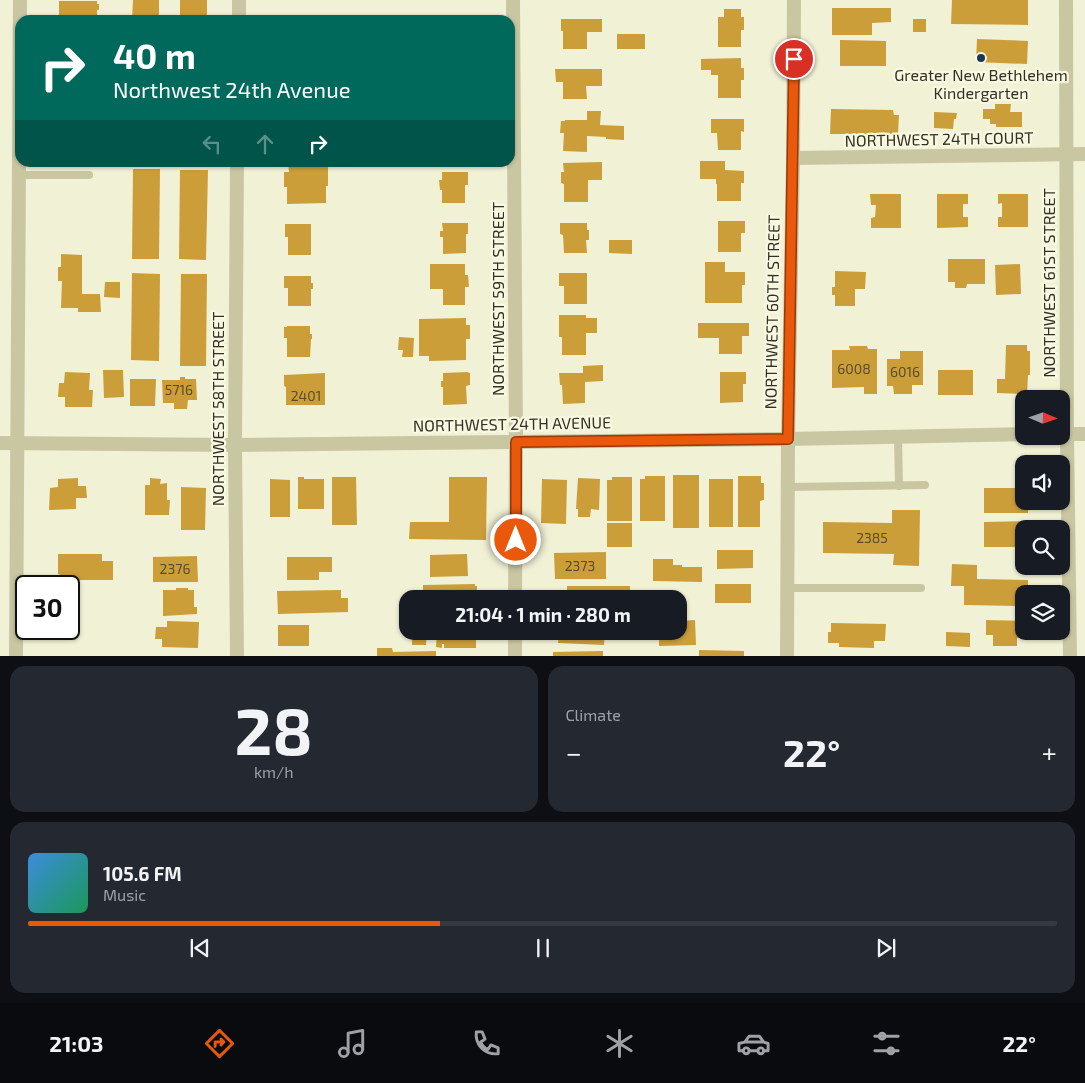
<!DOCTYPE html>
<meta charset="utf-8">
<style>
body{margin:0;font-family:"Exo 2",sans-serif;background:#242831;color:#f1f3f6;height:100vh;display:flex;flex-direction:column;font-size:19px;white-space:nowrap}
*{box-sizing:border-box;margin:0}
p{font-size:16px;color:#9ea1a6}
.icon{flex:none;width:28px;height:28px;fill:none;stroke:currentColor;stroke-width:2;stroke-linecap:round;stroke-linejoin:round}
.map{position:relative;height:656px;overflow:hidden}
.drawer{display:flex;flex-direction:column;gap:10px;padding:10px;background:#0d0f14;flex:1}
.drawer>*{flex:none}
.banner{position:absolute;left:15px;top:15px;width:500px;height:152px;border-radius:15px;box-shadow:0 1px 4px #0004;background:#00695c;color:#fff;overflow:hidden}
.needle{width:32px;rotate:92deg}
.buttons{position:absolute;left:1015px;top:390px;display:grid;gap:10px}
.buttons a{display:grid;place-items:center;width:55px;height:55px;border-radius:10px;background:#171b24;box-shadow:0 1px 4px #0004;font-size:25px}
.speed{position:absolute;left:15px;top:575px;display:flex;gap:10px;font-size:25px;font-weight:700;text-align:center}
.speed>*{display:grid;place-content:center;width:65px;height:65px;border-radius:50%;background:#171b24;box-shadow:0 1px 4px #0004;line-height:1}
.speed .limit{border:2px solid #111;border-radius:8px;background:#fff;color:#111}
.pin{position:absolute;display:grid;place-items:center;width:42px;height:42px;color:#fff;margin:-21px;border:2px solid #fff;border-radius:50%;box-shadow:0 1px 5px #0007}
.me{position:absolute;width:55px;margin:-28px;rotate:0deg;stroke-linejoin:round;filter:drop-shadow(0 0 4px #0008)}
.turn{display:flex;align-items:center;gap:18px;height:105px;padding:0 15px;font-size:22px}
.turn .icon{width:65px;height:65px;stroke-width:2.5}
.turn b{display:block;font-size:35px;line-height:42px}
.lanes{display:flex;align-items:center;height:48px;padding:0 15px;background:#0003;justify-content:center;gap:25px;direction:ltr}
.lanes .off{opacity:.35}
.big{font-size:38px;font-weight:700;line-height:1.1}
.drawer .tile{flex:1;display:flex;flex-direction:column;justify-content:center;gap:8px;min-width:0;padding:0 18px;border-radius:15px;background:#242831}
.drawer .dial{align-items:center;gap:0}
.dial b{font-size:65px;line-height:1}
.song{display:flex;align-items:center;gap:15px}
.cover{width:60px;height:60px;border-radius:8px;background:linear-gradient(135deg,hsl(210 70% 55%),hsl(150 70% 35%))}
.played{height:5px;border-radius:2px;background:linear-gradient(90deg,#ea580c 40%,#363941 40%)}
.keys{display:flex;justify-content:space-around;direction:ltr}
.heat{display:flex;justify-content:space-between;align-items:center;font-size:28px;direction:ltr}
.drawer .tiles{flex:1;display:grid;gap:10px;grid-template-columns:1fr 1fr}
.tile:last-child{grid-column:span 2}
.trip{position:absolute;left:399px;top:590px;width:288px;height:50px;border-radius:15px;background:#171b24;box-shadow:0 1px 4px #0004;font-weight:700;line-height:50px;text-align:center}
.menu{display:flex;height:80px;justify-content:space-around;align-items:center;background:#090b0e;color:#9ea1a6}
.menu .icon{width:35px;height:35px}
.menu .on{color:#ea580c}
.menu b{font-size:22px;color:#f1f3f6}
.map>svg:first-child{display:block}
</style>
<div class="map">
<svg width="1085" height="656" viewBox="0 0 1085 656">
<rect width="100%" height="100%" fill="#f1f1d6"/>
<g fill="#cb9e3a">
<path d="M133 0H159V20H132Z"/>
<rect x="180" y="0" width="27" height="20"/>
<path d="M952 0H1028V25L951 24Z"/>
<path d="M59 1H97V4H99V10H97V20H59Z"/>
<path d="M832 8H891V22L872 23V35H832Z"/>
<path d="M724 9H741V17H744V30H741V47H718V17H724Z"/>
<path d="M561 19H602V32H587V49H563V31H561Z"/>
<rect x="913" y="19" width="13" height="13"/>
<rect x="617" y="34" width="28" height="15"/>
<path d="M977 39 1028 41 1027 64 976 62Z"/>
<path d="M840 40 886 41V66H840Z"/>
<path d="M741 58V68H744V80H741V98H718V75H711V70H701V59Z"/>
<path d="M555 69H602V86H586L587 99H563V82H556Z"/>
<path d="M995 104H1011L1010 112H1022V127H996V124H990V119H983V109H995Z"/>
<path d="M831 109 893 110 894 115H899L898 134H830Z"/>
<path d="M587 111H601L600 125 624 126V140L606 139V137L587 136V152L563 151 564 133H560L561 121H565V120H587Z"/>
<path d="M934 112 957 113 956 119H954L953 129 934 128Z"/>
<path d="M711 119H744V132L741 131V150H718L717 133H711Z"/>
<path d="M700 161H725V170L744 171V183H741V201H717V184H716V179H700Z"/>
<path d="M320 162V166H328V186H326V203L287 204V187H284V172H289L288 163Z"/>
<path d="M602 162V180H588V202H564V184L561 183V172H564L563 163Z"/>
<path d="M133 169H160L159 259H132Z"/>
<path d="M180 170H208L206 260 179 259Z"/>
<path d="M442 172H468V185H465V203H442V190H440L439 180H442Z"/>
<path d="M870 194H901V228H871V218L875 217 876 205H871Z"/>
<path d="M937 194H968V204H963V217H968V227L937 228Z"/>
<path d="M998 194H1028V227H998V217H1002V203L998 204Z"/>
<path d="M718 221H745V233H741V252H718Z"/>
<path d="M442 223H468V234H466V253L443 254V237H440V231H443Z"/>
<path d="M560 223H587V230H589V240H586L587 253H564L563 235 560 234Z"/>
<path d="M285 224H311V255H288V237H285Z"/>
<path d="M609 240H632V254L609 253Z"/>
<path d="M61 254 82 255V294H100L101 312H78V308H61L62 281H58V267H61Z"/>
<path d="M948 259H985V284H967L966 288H955V282H948Z"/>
<path d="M705 262H725V272H745V285H742V303H705Z"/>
<path d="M430 264H465V275H468L469 287H465V305H443V289H430Z"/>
<path d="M1020 264 1021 294 996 295 995 265Z"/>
<path d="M835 271 866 272 865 289H855V306H835V295H832V287H835Z"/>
<path d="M132 273 160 274 159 361 131 360Z"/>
<path d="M559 273H587V304H564V286H559Z"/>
<path d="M181 274H207L206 366H180Z"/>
<path d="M284 276H311V283H313V289H311V306H288V288H284Z"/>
<path d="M105 282H120V298L104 297Z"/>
<path d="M559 315H586V318H597V333H586V355H562V337H559Z"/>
<path d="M466 318V325H470V339H466V360L429 361V356H419V319Z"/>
<path d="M698 323H749V336H742V354H719V338H698Z"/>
<path d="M287 326H310V334H312V339H311L310 357H287V338H284V327H287Z"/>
<path d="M399 337 414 338 413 357H402L403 350H398Z"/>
<path d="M1006 345H1027V351H1030V375H1028L1027 394 997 393V379H1005Z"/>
<path d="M849 346H867L868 349H877V394H864V387L832 388V350H850Z"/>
<path d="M900 351H923V385H912V394H894L893 386H887V359H900Z"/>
<path d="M603 365V381L585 382V403L563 404 562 385H560L559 373H583V366Z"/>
<path d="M103 370H123L124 397 104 398Z"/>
<rect x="938" y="370" width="35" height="25"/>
<path d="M65 372 90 373 89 390H93L92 407H65V397H58L59 383H64Z"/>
<path d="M467 372 470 373V385L466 386 467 404 443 405V387H441V381H443V373Z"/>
<path d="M720 372H746V384H743V402L720 403Z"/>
<path d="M325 373V405H286V387L284 386V375Z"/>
<path d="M180 377H185V379H196L197 400H188L187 409H174V403H163L162 380H180Z"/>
<path d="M130 379H156L155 406H130Z"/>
<rect x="673" y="475" width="26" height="53"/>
<path d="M645 476H665V521H640V479H645Z"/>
<path d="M738 476H761V483H764V500L760 501V527H738Z"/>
<path d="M298 477H304V479H324V509H298Z"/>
<path d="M332 477H356L357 525H332Z"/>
<path d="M449 477H487L486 540 409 539 410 522H449Z"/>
<path d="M612 477H632V521H607V480H612Z"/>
<path d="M78 478V486H86L87 498H76V509L49 510 50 488 58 487V479Z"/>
<path d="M150 478 161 479 160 484 167 483V500H170L169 515H145V485H150Z"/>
<path d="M578 478 600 479 599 510 591 509 590 517H578V509H576Z"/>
<path d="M270 479 290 480V517H270Z"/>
<path d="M542 479 567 480 566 524 541 523Z"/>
<rect x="709" y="479" width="24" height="48"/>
<path d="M181 487 206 488 205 530H181Z"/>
<path d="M984 488H1024V501H1028V513H984Z"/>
<path d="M892 510H920L919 566 893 565 894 554 823 553V522L892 523Z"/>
<path d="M1028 521V529H1024V547H984V522Z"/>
<rect x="607" y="523" width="25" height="24"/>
<path d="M717 550H753V568L717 569Z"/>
<path d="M606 552V579H555L554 553Z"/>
<path d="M58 554H102V561H113V580H61V575L58 574Z"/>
<path d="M467 554 468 576 430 577V555Z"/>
<path d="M197 556 198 582H153V557Z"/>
<path d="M287 557H332V572H319V580H287Z"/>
<path d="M653 559H673V565H682V567H702V582L653 581Z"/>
<path d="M952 564 977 565V579L1028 580V594H1024V606L964 605V586H951Z"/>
<path d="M475 584V586H477V599H423V585Z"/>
<rect x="715" y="584" width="36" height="19"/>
<rect x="567" y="586" width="63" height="13"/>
<path d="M176 588H188V590H194V607H197V614L163 616V590H176Z"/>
<path d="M341 590V598H348V612L278 614 277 591Z"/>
<path d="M695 620 696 645 659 646V631H678V621Z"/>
<path d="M986 620 1023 621V638H1017V646H993V635H986Z"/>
<path d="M167 621 199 622 198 648 162 647V639H155L156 627H167Z"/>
<path d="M831 623 886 624 885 641H874V648L839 647V643H828V632H831Z"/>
<rect x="278" y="625" width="31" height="21"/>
<path d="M437 631H476V648H444V644H442V648L436 647Z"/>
<path d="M559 631H605L604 645 558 643Z"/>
<path d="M412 632H427L426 645H412Z"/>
<path d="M946 632 970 633V647L946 646Z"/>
<path d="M377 648H392L393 652 436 651V656H377Z"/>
<path d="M699 650 744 651V656H699Z"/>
<path d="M603 651V656H553V652Z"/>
</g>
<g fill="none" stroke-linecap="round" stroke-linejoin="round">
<g stroke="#c9c6a2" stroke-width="8">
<path d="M19 175H89"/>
<path d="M898 437 899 486"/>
<path d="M788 487 925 485"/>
<path d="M787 588H921"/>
</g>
<g stroke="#c9c6a2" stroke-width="14">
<path d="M513 0 516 442 515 599"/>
<path d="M1066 0 1067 434 1070 656"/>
<path d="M239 20V0"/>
<path d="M793 158 1085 154"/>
<path d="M1061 434H1085"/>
<path d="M0 443 235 445 788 439 1024 434"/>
<path d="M16 656 20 0"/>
<path d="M237 656 235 445 237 162"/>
<path d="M515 656V631"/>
<path d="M787 656 788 439 793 158 794 0"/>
</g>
</g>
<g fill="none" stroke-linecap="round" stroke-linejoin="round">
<g stroke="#983908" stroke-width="12">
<path id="route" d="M516 540V442L788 439 794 59"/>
</g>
<use href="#route" stroke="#ea580c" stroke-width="9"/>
</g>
<circle fill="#193756" stroke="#f9f9e2" stroke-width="2" cx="981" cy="58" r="5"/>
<g text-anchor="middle" stroke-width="4.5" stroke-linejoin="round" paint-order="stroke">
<g font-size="14" fill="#5a4c2a">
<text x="854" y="374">6008</text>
<text x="905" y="377">6016</text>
<text x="179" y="395">5716</text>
<text x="306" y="401">2401</text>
<text x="872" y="543">2385</text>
<text x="580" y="571">2373</text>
<text x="175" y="574">2376</text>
</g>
<g font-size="16" fill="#343025" stroke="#f9f9e2">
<text x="981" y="81">Greater New Bethlehem<tspan x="981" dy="18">Kindergarten</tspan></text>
</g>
<g font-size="16" fill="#343025" stroke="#f9f9e2">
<text transform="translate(939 139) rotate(-1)" y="6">NORTHWEST 24TH COURT</text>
<text transform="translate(1049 283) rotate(-90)" y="6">NORTHWEST 61ST STREET</text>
<text transform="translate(498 299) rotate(-90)" y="6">NORTHWEST 59TH STREET</text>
<text transform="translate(772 312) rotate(-89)" y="6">NORTHWEST 60TH STREET</text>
<text transform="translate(218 409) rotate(-90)" y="6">NORTHWEST 58TH STREET</text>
<text transform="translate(512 424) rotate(-1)" y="6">NORTHWEST 24TH AVENUE</text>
</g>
</g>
</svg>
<div class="buttons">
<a><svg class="needle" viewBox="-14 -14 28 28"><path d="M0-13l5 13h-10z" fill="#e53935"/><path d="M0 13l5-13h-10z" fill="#9ea1a6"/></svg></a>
<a><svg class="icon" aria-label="sound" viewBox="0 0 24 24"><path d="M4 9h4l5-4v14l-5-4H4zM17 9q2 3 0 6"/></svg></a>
<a><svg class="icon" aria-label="search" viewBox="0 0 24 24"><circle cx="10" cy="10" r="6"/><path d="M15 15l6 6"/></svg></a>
<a><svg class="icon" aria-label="layers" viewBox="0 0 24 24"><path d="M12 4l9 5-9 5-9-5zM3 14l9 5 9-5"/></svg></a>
</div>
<div class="speed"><div class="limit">30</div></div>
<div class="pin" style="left:794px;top:59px;background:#d93025"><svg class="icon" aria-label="arrive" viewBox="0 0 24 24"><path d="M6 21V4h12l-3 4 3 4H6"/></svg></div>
<svg class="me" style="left:516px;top:540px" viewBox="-20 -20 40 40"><circle r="17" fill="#ea580c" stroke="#fff" stroke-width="3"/><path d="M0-11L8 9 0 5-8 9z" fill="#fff"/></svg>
<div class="trip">21:04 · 1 min · 280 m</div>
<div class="banner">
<div class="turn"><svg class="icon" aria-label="right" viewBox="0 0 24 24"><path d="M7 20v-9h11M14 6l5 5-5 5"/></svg><div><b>40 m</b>Northwest 24th Avenue</div></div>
<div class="lanes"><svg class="icon off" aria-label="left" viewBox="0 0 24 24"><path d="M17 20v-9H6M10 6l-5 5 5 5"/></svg><svg class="icon off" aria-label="ahead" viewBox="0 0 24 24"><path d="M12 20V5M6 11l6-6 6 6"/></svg><svg class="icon" aria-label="right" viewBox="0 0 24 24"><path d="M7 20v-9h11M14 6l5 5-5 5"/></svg></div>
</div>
</div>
<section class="drawer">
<div class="tiles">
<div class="tile dial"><b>28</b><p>km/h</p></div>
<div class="tile"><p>Climate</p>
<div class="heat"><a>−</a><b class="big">22°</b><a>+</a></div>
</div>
<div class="tile">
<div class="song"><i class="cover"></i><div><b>105.6 FM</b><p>Music</p></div></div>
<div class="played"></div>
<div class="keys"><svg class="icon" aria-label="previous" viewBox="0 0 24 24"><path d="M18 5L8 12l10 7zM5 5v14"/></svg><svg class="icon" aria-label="pause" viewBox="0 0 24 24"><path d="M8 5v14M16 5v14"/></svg><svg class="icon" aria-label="next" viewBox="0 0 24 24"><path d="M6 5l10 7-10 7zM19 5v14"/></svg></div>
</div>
</div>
</section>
<nav class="menu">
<b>21:03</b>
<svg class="icon on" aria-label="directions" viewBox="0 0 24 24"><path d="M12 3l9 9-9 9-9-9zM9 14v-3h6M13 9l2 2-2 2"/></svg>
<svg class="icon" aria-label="music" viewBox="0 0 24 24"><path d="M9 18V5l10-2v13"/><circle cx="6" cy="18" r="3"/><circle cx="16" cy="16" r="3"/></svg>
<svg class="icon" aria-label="phone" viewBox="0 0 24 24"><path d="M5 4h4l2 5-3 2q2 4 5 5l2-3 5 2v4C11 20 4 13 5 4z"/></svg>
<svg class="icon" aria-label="climate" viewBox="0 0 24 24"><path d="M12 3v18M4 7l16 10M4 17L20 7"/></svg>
<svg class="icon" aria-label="car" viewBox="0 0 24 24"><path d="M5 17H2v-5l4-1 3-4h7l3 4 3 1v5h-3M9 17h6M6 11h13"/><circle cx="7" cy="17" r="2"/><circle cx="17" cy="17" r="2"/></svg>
<svg class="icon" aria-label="filters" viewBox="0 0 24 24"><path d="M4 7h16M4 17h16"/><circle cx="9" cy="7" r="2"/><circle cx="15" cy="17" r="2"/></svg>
<b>22°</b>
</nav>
